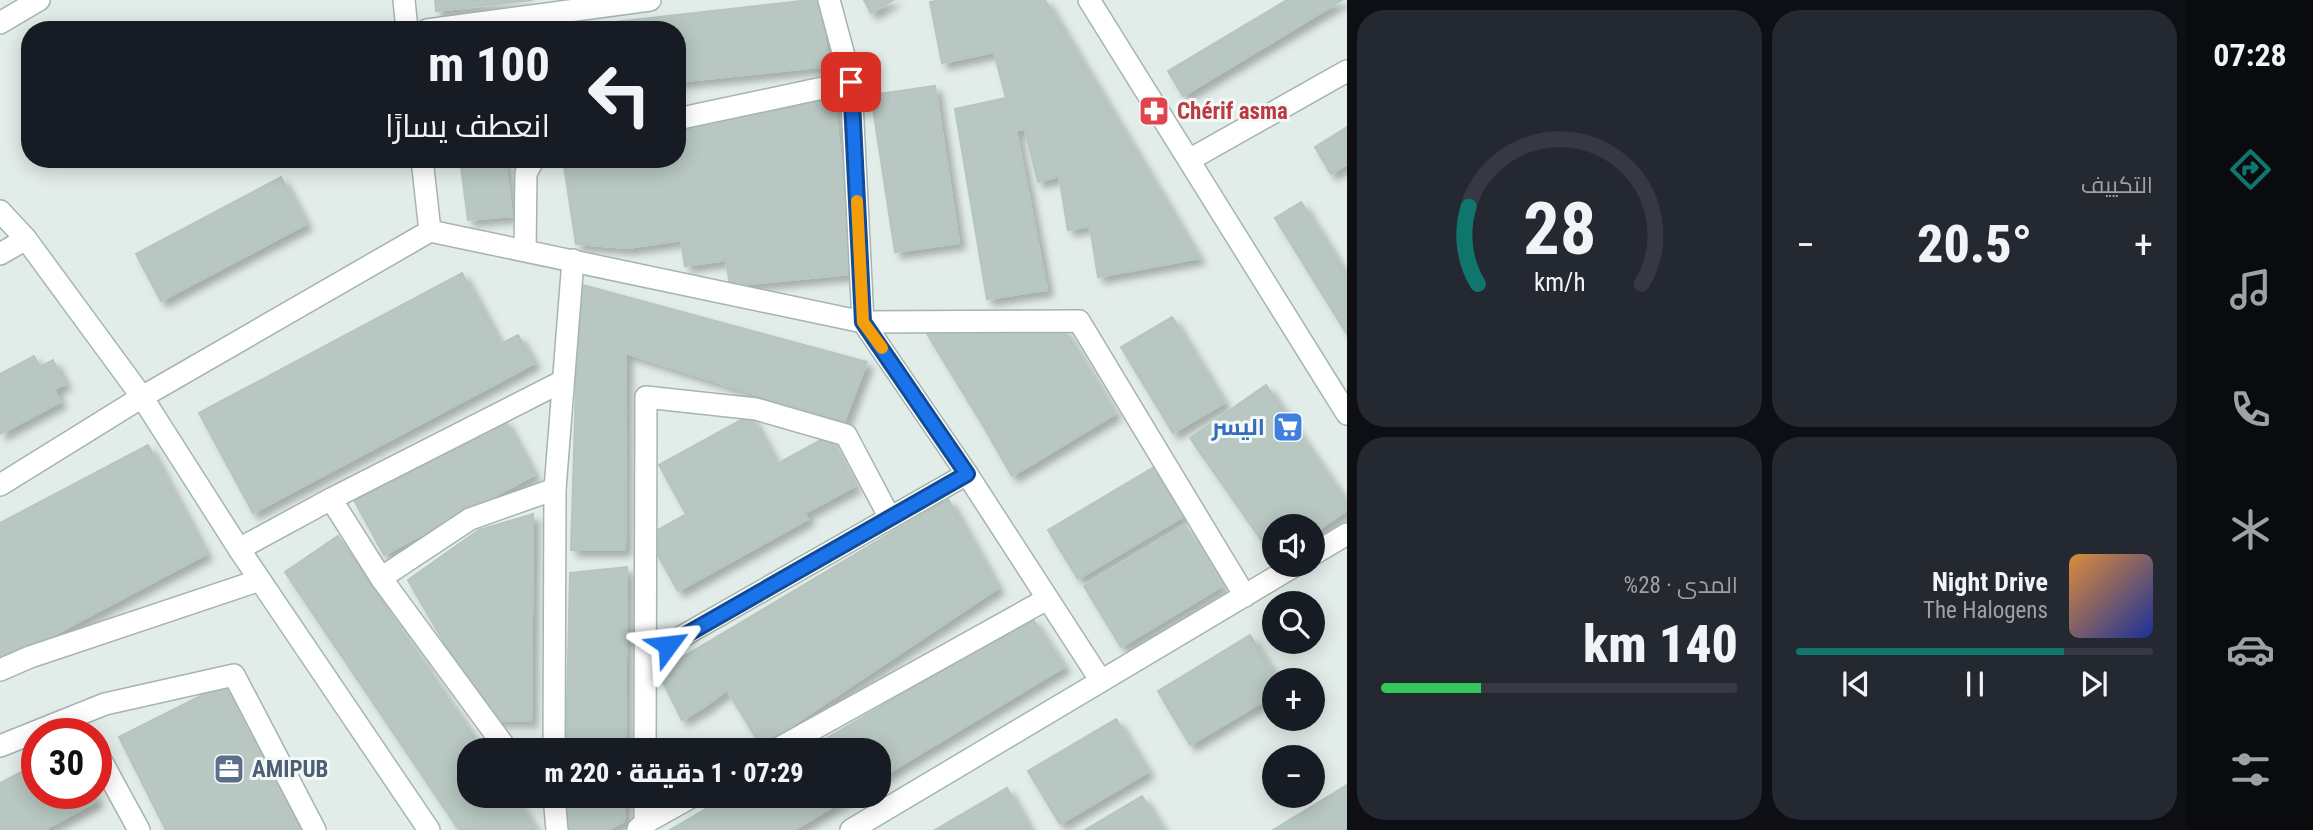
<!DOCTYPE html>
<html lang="ar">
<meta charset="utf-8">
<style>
body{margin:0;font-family:"Roboto Condensed",Cairo,sans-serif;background:#242831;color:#f1f3f6;direction:rtl;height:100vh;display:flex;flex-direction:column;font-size:26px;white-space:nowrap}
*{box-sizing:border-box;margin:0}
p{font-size:23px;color:#9ea1a6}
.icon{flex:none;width:38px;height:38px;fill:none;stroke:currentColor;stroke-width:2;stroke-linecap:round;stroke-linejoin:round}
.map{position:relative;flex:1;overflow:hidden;direction:ltr}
.panel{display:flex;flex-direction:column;gap:10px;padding:10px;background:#0d0f14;width:840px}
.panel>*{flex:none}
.banner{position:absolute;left:21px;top:21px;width:665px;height:147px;border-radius:28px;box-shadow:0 4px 18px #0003;direction:rtl;background:#171b24;color:#f1f3f6;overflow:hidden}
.tools{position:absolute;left:1262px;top:514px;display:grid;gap:14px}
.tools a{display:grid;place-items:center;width:63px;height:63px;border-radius:50%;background:#171b24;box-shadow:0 4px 18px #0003;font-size:35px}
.speed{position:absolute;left:21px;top:718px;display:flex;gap:14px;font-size:35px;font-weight:700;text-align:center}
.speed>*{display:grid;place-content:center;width:91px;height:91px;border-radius:50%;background:#171b24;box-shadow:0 4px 18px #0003;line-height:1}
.speed .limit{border:10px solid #d22;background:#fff;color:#111}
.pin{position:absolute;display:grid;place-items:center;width:60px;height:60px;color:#fff;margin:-30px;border-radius:14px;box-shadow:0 4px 10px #0006}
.me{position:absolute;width:77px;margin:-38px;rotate:60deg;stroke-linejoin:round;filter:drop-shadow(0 0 5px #0008)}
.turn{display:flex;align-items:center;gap:24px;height:147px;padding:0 21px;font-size:32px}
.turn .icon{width:91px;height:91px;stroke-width:2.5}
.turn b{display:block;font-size:49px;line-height:60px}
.big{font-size:52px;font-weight:800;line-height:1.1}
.panel .card{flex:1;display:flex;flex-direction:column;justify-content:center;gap:10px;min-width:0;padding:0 24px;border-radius:28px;background:#242831}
.panel .dial{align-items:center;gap:0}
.dial svg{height:182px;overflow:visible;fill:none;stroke:#363941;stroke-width:7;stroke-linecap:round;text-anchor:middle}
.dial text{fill:#f1f3f6;stroke:none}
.song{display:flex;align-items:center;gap:21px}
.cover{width:84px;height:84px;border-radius:10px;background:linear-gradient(135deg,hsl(30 70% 55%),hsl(230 70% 35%))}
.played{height:7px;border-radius:4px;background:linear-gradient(90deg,#0f766e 75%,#363941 75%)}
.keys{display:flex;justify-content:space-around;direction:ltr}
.heat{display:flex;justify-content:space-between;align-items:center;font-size:38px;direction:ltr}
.charge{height:10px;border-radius:5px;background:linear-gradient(90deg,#34c759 28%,#363941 0)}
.panel .tiles{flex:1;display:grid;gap:10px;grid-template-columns:repeat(2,1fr)}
.trip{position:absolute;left:457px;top:738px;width:434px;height:70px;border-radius:28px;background:#171b24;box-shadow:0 4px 18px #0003;font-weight:800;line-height:70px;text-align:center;direction:rtl}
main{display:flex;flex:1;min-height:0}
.menu{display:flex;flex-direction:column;width:126px;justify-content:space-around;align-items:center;background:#090b0e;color:#9ea1a6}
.menu .icon{width:49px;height:49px}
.menu .selected{color:#0f766e}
.menu b{font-size:32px;color:#f1f3f6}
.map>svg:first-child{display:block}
</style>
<main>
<nav class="menu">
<b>07:28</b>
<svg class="icon selected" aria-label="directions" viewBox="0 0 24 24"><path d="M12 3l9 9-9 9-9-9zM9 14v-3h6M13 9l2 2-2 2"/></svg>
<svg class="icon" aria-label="music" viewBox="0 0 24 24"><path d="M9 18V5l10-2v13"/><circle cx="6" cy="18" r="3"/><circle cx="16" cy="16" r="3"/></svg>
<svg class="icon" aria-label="phone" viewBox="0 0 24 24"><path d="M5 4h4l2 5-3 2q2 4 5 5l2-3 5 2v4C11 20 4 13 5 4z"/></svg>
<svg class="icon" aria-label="climate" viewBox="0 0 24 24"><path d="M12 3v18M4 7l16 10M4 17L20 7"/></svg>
<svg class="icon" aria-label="car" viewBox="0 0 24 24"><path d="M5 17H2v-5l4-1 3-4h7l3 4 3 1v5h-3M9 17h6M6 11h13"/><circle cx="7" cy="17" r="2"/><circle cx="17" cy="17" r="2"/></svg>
<svg class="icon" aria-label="filters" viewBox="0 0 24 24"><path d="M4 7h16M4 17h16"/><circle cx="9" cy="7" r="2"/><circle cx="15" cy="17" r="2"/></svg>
</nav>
<section class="panel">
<div class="tiles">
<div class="card"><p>التكييف</p>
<div class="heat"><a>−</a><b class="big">20.5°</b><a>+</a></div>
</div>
<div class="card dial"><svg viewBox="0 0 100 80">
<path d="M14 69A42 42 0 1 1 86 69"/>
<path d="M14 69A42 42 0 0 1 10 35" stroke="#0f766e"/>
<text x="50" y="56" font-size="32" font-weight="700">28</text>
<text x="50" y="72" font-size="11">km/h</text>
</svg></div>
<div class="card">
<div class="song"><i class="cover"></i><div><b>Night Drive</b><p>The Halogens</p></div></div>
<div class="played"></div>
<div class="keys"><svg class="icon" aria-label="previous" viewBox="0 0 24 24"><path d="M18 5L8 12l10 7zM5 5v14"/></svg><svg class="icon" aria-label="pause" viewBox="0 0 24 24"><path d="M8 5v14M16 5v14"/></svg><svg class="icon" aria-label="next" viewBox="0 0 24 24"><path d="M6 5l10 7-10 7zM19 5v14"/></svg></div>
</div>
<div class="card"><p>المدى · 28%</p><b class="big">140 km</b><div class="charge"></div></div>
</div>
</section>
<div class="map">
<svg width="1347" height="830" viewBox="0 0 1347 830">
<defs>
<filter id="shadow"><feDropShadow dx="6" dy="6" stdDeviation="3.5" flood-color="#0004"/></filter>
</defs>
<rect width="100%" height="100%" fill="#e2ece8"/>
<g fill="#b8c7c1" stroke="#b5c6be" stroke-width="2" filter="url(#shadow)">
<path d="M435 0H533L436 11Z"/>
<path d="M810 0H820L828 66 677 82V30H544Z"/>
<path d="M864 0H893L871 13Z"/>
<path d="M940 0H1045L1199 258 1098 277 1090 226 1068 230 1059 176 1038 182 1025 130H1016L1047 290 987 299 955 109 1006 98 994 52 942 63 930 2Z"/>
<path d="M1287 0H1342L1183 96 1168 71Z"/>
<path d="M935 86 959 243 895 252 871 95Z"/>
<path d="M834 99 848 222 850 274 730 286 726 260 685 266 681 240 628 248 576 244 563 159H677V128Z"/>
<path d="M1347 127V164L1331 174 1315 147Z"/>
<path d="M460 159H505L512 216 468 220Z"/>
<path d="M281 177 306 224 161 301 136 254Z"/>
<path d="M1301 202 1347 276V334L1275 218Z"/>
<path d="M462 273 516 373 253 513 199 413Z"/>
<path d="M579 284 867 362 844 422 626 353 625 550H571Z"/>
<path d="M1172 317 1224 403 1173 433 1121 347Z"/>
<path d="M1063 328 1087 367 1029 403 985 331Z"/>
<path d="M985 331 1033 400 985 429 926 332Z"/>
<path d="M518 335 534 363 516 373 501 344Z"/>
<path d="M34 356 40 367 53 360 65 384 54 389 60 402 0 434V374Z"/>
<path d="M1087 367 1115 414 1012 476 985 429Z"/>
<path d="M1266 385 1347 503V510L1312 534V527H1274V558L1190 438Z"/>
<path d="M750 415 777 464 686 514 659 465Z"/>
<path d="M504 419 534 475 384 555 354 500Z"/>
<path d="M828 436 855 486 805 513 777 464Z"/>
<path d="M148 445 206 554 3 662 0 656V523Z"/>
<path d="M777 464 808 519 678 591 647 536Z"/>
<path d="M1154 467 1184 516 1078 579 1048 530Z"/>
<path d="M948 499 998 588 761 746 727 690 704 707 682 720 658 672Z"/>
<path d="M533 514 531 721 489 720 408 580 479 530Z"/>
<path d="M1185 525 1222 586 1121 647 1084 586Z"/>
<path d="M338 536 483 751H469V796H514L536 830H459L285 572Z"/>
<path d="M627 567 625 751H566L570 573Z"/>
<path d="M1032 618 1064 667 878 779V751H805Z"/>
<path d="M1250 635 1278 681H1274V695L1190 745 1158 691Z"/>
<path d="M224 684 298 830H166L119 737Z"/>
<path d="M1116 719 1148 772 1060 824 1028 771Z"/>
<path d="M37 764V793H92L97 801 47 828 48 830H0V783Z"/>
<path d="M1347 785V830H1273Z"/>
<path d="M1007 788 1030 830H935Z"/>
<path d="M565 796H625L624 821 608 830H564Z"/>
<path d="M728 796H850L794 830H670Z"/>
<path d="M1142 796 1163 830H1085Z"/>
</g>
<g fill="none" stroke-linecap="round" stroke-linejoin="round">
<g stroke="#a5b4af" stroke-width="24">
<g id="street">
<path d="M404 0 407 30"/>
<path d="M829 0 851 82 863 322 1079 321 1245 596"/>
<path d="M427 30 650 0"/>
<path d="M677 119 851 82"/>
<path d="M1189 160 1347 71"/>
<path d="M430 231 863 322 967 474 1101 681"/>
<path d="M525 250 526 173 534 159"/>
<path d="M0 254 26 239"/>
<path d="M0 485 142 397 430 231 422 159"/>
<path d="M331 499 381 578 508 751"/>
<path d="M239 549 331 499 563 381"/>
<path d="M381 578 470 519 555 489"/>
<path d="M646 657 967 474"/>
<path d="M0 670 30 657 260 580"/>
<path d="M0 746 105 704 234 675 315 830"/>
<path d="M96 751 139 830"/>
<path d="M554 751 555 489 573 260"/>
<path d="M645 751 646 397 756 409 846 435 890 518"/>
<path d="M774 751 1047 599"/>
<path d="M554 796 557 830"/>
<path d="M645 823 693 796"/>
<path d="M638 829 645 823V796"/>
</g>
</g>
<g stroke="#a1b8af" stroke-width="24">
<g id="secondary">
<path d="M1089 0 1347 414"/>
<path d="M0 23 39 0"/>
<path d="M0 211 26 239 142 397 239 549 429 830"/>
<path d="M1312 555 1347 534"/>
<path d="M851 830 1296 565"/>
</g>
</g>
<use href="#street" stroke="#fff" stroke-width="21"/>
<use href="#secondary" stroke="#fff" stroke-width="21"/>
</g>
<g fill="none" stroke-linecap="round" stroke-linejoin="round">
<g stroke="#114b97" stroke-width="18">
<path id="route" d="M668 645 967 474 863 322 851 82"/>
</g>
<use href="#route" stroke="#1a73e8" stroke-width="12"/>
<path stroke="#f59e0b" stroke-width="12" d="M857 201 863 322 882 348"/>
</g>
<defs>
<g id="pharmacy-square" transform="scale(1.575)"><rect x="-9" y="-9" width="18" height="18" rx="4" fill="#e0444e" stroke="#f3f9f6"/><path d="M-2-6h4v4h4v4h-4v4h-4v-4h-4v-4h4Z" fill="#fff"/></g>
<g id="supermarket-square" transform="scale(1.575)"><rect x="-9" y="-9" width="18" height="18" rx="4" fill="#3f7fe0" stroke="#f3f9f6"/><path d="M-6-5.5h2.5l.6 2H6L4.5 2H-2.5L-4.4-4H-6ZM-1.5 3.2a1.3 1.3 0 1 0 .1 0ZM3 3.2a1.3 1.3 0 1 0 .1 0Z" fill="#fff"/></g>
<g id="office-square" transform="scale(1.575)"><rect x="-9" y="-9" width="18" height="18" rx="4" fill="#5c6f8a" stroke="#f3f9f6"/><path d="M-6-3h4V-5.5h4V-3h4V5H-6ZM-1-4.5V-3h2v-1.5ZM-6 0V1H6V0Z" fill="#fff"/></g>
</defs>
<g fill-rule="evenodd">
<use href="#pharmacy-square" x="1154" y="111"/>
<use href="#supermarket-square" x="1288" y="427"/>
<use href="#office-square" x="229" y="769"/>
</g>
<g text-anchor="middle" stroke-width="6" stroke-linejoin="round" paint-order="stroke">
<g font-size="23" font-weight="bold" fill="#be3a42" stroke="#f3f9f6" text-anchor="start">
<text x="1177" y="119">Chérif asma</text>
</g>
<g font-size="23" font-weight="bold" fill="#366cbe" stroke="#f3f9f6" text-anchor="end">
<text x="1265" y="435">اليسر</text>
</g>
<g font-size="23" font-weight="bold" fill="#4e5e75" stroke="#f3f9f6" text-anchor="start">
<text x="252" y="777">AMIPUB</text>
</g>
</g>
</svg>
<div class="tools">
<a><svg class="icon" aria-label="sound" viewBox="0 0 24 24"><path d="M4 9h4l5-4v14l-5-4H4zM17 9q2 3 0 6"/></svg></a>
<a><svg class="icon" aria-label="search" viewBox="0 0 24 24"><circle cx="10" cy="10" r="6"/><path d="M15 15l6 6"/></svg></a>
<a>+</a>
<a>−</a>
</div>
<div class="speed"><div class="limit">30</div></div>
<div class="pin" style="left:851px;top:82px;background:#d93025"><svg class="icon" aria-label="arrive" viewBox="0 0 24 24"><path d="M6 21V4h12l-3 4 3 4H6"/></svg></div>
<svg class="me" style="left:668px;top:645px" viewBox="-20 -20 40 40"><path d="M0-17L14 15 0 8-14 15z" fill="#1a73e8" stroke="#fff" stroke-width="4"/></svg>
<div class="trip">07:29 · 1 دقيقة · 220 m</div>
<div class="banner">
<div class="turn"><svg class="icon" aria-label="left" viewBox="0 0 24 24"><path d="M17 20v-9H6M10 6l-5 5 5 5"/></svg><div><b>100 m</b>انعطف يسارًا</div></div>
</div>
</div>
</main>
